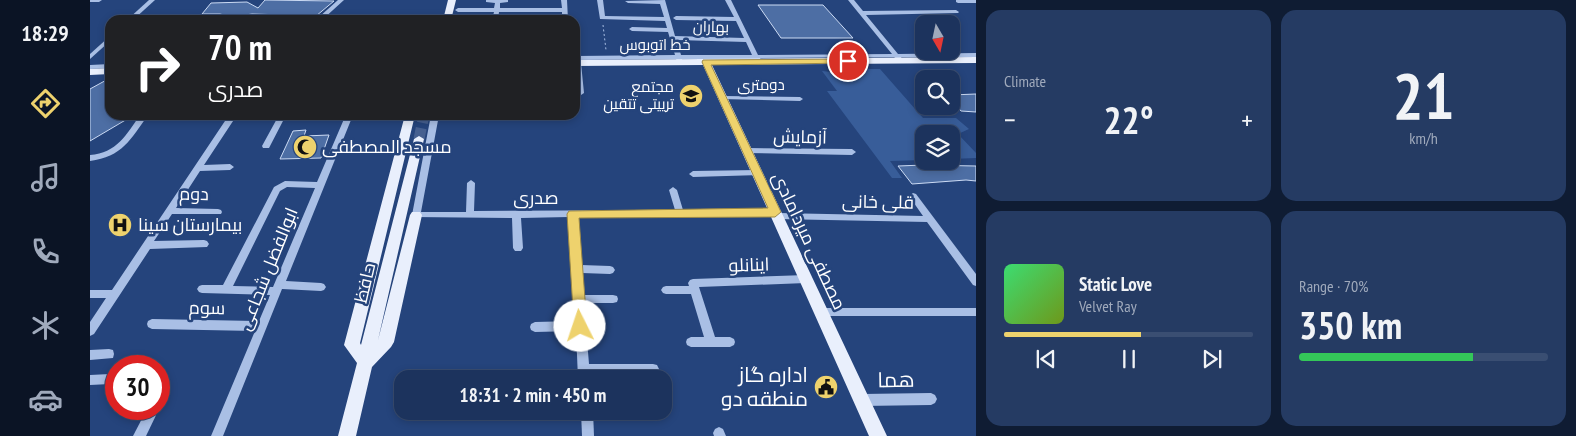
<!DOCTYPE html>
<meta charset="utf-8">
<style>
body{margin:0;font-family:"PT Sans Narrow",Cairo,sans-serif;background:#253b63;color:#f1f3f6;height:100vh;display:flex;flex-direction:column;font-size:19px;white-space:nowrap}
*{box-sizing:border-box;margin:0}
p{font-size:16px;color:#a0aabc}
.icon{flex:none;width:28px;height:28px;fill:none;stroke:currentColor;stroke-width:2;stroke-linecap:round;stroke-linejoin:round}
.map{position:relative;flex:1;overflow:hidden}
.side{display:flex;flex-direction:column;gap:10px;padding:10px;background:#0f1c33;width:600px}
.side>*{flex:none}
.hud{position:absolute;left:15px;top:15px;width:475px;height:105px;border-radius:15px;box-shadow:0 2px 8px #0003,0 0 0 1px #3a4e72;background:#202124;color:#fff;overflow:hidden}
.needle{width:32px;rotate:171deg}
.fabs{position:absolute;left:825px;top:15px;display:grid;gap:10px}
.fabs a{display:grid;place-items:center;width:45px;height:45px;border-radius:10px;background:#1c335d;box-shadow:0 2px 8px #0003,0 0 0 1px #3a4e72;font-size:25px}
.speed{position:absolute;left:15px;top:355px;display:flex;gap:10px;font-size:25px;font-weight:700;text-align:center}
.speed>*{display:grid;place-content:center;width:65px;height:65px;border-radius:50%;background:#1c335d;box-shadow:0 2px 8px #0003,0 0 0 1px #3a4e72;line-height:1}
.speed .limit{border:8px solid #d22;background:#fff;color:#111}
.pin{position:absolute;display:grid;place-items:center;width:42px;height:42px;color:#fff;margin:-21px;border:2px solid #fff;border-radius:50%;box-shadow:0 1px 5px #0007}
.me{position:absolute;width:55px;margin:-28px;rotate:356deg;stroke-linejoin:round;filter:drop-shadow(0 0 4px #0008)}
.turn{display:flex;align-items:center;gap:18px;height:105px;padding:0 20px;font-size:22px}
.turn .icon{width:65px;height:65px;stroke-width:2.5}
.turn b{display:block;font-size:35px;line-height:42px}
.big{font-size:38px;font-weight:800;line-height:1.1}
.side .widget{flex:1;display:flex;flex-direction:column;justify-content:center;gap:8px;min-width:0;padding:0 18px;border-radius:15px;background:#253b63}
.side .dial{align-items:center;gap:0}
.dial b{font-size:65px;line-height:1}
.song{display:flex;align-items:center;gap:15px}
.cover{width:60px;height:60px;border-radius:8px;background:linear-gradient(135deg,hsl(140 70% 55%),hsl(80 70% 35%))}
.played{height:5px;border-radius:2px;background:linear-gradient(90deg,#eed26d 55%,#3a4e72 55%)}
.keys{display:flex;justify-content:space-around;direction:ltr}
.heat{display:flex;justify-content:space-between;align-items:center;font-size:28px;direction:ltr}
.charge{height:8px;border-radius:4px;background:linear-gradient(90deg,#34c759 70%,#3a4e72 0)}
.side .tiles{flex:1;display:grid;gap:10px;grid-template-columns:repeat(2,1fr)}
.trip{position:absolute;left:304px;top:370px;width:278px;height:50px;border-radius:15px;background:#1c335d;box-shadow:0 2px 8px #0003,0 0 0 1px #3a4e72;font-weight:800;line-height:50px;text-align:center}
main{display:flex;flex:1;min-height:0}
.menu{display:flex;flex-direction:column;width:90px;justify-content:space-around;align-items:center;background:#0b1425;color:#a0aabc}
.menu .icon{width:35px;height:35px}
.menu .selected{color:#eed26d}
.menu b{font-size:22px;color:#f1f3f6}
.map>svg:first-child{display:block}
</style>
<main>
<nav class="menu">
<b>18:29</b>
<svg class="icon selected" aria-label="directions" viewBox="0 0 24 24"><path d="M12 3l9 9-9 9-9-9zM9 14v-3h6M13 9l2 2-2 2"/></svg>
<svg class="icon" aria-label="music" viewBox="0 0 24 24"><path d="M9 18V5l10-2v13"/><circle cx="6" cy="18" r="3"/><circle cx="16" cy="16" r="3"/></svg>
<svg class="icon" aria-label="phone" viewBox="0 0 24 24"><path d="M5 4h4l2 5-3 2q2 4 5 5l2-3 5 2v4C11 20 4 13 5 4z"/></svg>
<svg class="icon" aria-label="climate" viewBox="0 0 24 24"><path d="M12 3v18M4 7l16 10M4 17L20 7"/></svg>
<svg class="icon" aria-label="car" viewBox="0 0 24 24"><path d="M5 17H2v-5l4-1 3-4h7l3 4 3 1v5h-3M9 17h6M6 11h13"/><circle cx="7" cy="17" r="2"/><circle cx="17" cy="17" r="2"/></svg>
</nav>
<div class="map">
<svg width="886" height="436" viewBox="0 0 886 436">
<rect width="100%" height="100%" fill="#25447c"/>
<path fill="#385d99" d="M740 69H790L833 118H866L879 129 868 134 886 153V158L861 159V134H834V160L800 161 812 178H802L737 91H747L732 71 741 72Z"/>
<g fill="#4d6ea4" stroke="#ccdbf4">
<path d="M175 0 244 1 226 16 162 14 142 17 130 14H112L121 3 157 2 168 8Z"/>
<path d="M668 5H733L763 38H691Z"/>
<path d="M20 78V115H44L0 141V89Z"/>
<path d="M886 94V112L871 111 861 100V95Z"/>
<path d="M216 130 214 136 239 135 231 158 190 159 203 131Z"/>
<path d="M834 165 886 166V181L876 180 822 184 808 166Z"/>
</g>
<g fill="none" stroke-linecap="round" stroke-linejoin="round">
<path stroke="#466090" stroke-width="11" stroke-dasharray="11 5.5" stroke-linecap="butt" d="M329 139 334 115"/>
<path stroke="#a9bfe5" stroke-width="1" stroke-dasharray="2 2.5" stroke-linecap="butt" d="M513 25 516 50"/>
<g fill="#a9bfe5" fill-rule="evenodd">
<path d="M0 0H12L9 2H0Z"/>
<path d="M59 0H65L43 20H37Z"/>
<path d="M248 0H254L232 20C218 20 169 23 159 18L162 16 228 18Z"/>
<path d="M396 0H418V2L410 3V8H472L471 0H477L478 20H472V12H409L408 20H402L404 12H368L365 10 368 8H404L405 3 396 2Z"/>
<path d="M507 0H513L515 16 574 17 570 4 538 3 535 1 575 0 585 36 654 38 646 21 586 20 583 18 586 16 644 17 635 0H641L668 55 802 54 758 0H764L773 11 866 10 869 12 868 13 776 15 808 54 886 53V57H811L812 59 809 61 804 57 670 58 671 60 668 62 664 59H592L593 62 590 64 588 63 586 59 485 60V56L585 55 578 32 542 31 539 29 542 27 577 28 575 21 510 19ZM587 40 656 42 662 55H591Z"/>
<path d="M866 0H886V3H868L866 2Z"/>
<path d="M345 15 348 17 347 20H341L343 16Z"/>
<path d="M20 36V41L0 59V54Z"/>
<path d="M488 61 491 63 494 93 491 95H485V91H487L485 63Z"/>
<path d="M20 64V68L0 69V65Z"/>
<path d="M633 96 710 97 713 99 710 101 631 99V97Z"/>
<path d="M50 115H58C41 139 32 157 0 161V155C27 153 36 135 50 115Z"/>
<path d="M139 115H147L114 165 140 164 144 167 140 170 110 171 86 208 128 209 131 210 132 212 131 214H82L64 241 114 240 117 241 119 244 117 247 60 249 4 334 0 336V322L16 298H0V290H22Z"/>
<path d="M189 115H263L196 281 231 283 234 284 236 287 234 290 231 291 192 289 133 436H121L165 331 62 329 58 327 57 324 58 321 62 319 169 321 180 295 112 293 109 292 107 289 109 286 112 285H133L184 187 195 181 227 182 254 119H194L179 148H173L172 146ZM197 187 225 188 183 287 143 286 190 191Z"/>
<path d="M341 115H349L331 212H376L377 183 381 180 385 183 384 211 585 210 579 190 583 187 587 190 593 210H685L689 213 833 216 819 196 823 193 826 194 886 274V286L883 285 837 222 687 219 683 216 488 217 491 265 520 266 523 267 525 270 523 273 520 274 492 273 493 295H523L527 296 528 299 527 302 523 303H494L499 364H563L567 365 569 369 567 373 563 374H499L500 379H488L486 331 445 332 441 330 440 327 441 324 445 322 485 321 479 217 431 218 433 248 431 251H425L423 248 422 218 323 217 322 215Z"/>
<path d="M657 148 762 149 766 152 762 155 654 153 653 151Z"/>
<path d="M667 170 670 171 671 173 670 175 603 177 599 174 603 171Z"/>
<path d="M716 275 719 276 721 279 719 282 716 283 609 287 625 337H640L644 339 645 342 644 345 640 347H601L597 345 596 342 597 339 601 337H614L601 294H576L573 293 571 290 573 287 576 286H599L598 283 600 280 603 279Z"/>
<path d="M731 308H886V316H731L727 315 726 312 727 309Z"/>
<path d="M19 349 23 350 24 354 23 358 0 360V350Z"/>
<path d="M20 374 24 375 26 379 24 383 20 384 0 385V375Z"/>
<path d="M841 393 845 395 847 399 845 403 841 405 772 406 768 404 766 400 768 396 772 394Z"/>
<path d="M57 409H69L56 436H43Z"/>
<path d="M491 411H503L504 436H492Z"/>
<path d="M629 427 633 429 636 436H624L623 433 625 429Z"/>
</g>
<g fill="#e9effc" fill-rule="evenodd">
<path d="M358 0H366L361 20H353Z"/>
<path d="M886 57V63L622 65 797 436H779L613 65 485 66V60Z"/>
<path d="M20 68V74L0 75V69Z"/>
<path d="M315 115H325L270 343 271 345 324 139 329 136 334 139 288 340 320 215 322 212H330L332 215 304 342 301 347 282 367 266 436H248L267 363 254 345Z"/>
</g>
</g>
<path fill="#eed26d" stroke="#9b8847" d="M758 59H761V63L621 65 691 212 685 217 489 218 497 326 495 331 490 332 486 331 484 326 477 214 479 211 678 208 612 62 613 60Z"/>
<defs>
<g id="school-disc" transform="scale(1.25)"><circle r="9.5" fill="#eed26d" stroke="#25447c"/><path d="M0-5L7-2L0 1L-7-2ZM-4 1L0 2.5L4 1V4Q0 6-4 4Z" fill="#111"/></g>
<g id="mosque-disc" transform="scale(1.25)"><circle r="9.5" fill="#eed26d" stroke="#25447c"/><path d="M3.5-4.9A6 6 0 1 0 3.5 4.9A5 5 0 1 1 3.5-4.9Z" fill="#111"/></g>
<g id="hospital-disc" transform="scale(1.25)"><circle r="9.5" fill="#eed26d" stroke="#25447c"/><path d="M-5-5h3v3.5h4V-5h3V5h-3V1.5h-4V5h-3Z" fill="#111"/></g>
<g id="civic-disc" transform="scale(1.25)"><circle r="9.5" fill="#eed26d" stroke="#25447c"/><path d="M-.6-6.5H3V-4.5H.6V-3L4-1V1h2V6H-6V1h2V-1L-.6-3ZM-1.2 2.5V6h2.4V2.5Z" fill="#111"/></g>
</defs>
<g fill-rule="evenodd">
<use href="#school-disc" x="601" y="96"/>
<use href="#mosque-disc" x="215" y="147"/>
<use href="#hospital-disc" x="30" y="225"/>
<use href="#civic-disc" x="736" y="387"/>
</g>
<g text-anchor="middle" stroke-width="5" stroke-linejoin="round" paint-order="stroke">
<g font-size="15" fill="#fff" stroke="#25447c">
<text transform="translate(621 27) rotate(1)" y="5">بهاران</text>
<text x="565" y="50">خط اتوبوس</text>
<text x="671" y="90">دومتری</text>
</g>
<g font-size="15" fill="#fff" stroke="#25447c" text-anchor="end">
<text x="584" y="92">مجتمع<tspan x="584" dy="17">ترییتی تتقین</tspan></text>
</g>
<g font-size="18" fill="#fff" stroke="#25447c">
<text transform="translate(710 137) rotate(1)" y="6">آزمایش</text>
<text transform="translate(104 194) rotate(1)" y="6">دوم</text>
<text x="446" y="204">صدری</text>
<text transform="translate(788 202) rotate(1)" y="6">قلی خانی</text>
<text transform="translate(719 241) rotate(65)" y="6">مصطفی میردامادی</text>
<text transform="translate(659 265) rotate(-2)" y="6">اینانلو</text>
<text transform="translate(178 269) rotate(-68)" y="6">ابوالفضل شجاعی</text>
<text transform="translate(275 283) rotate(-77)" y="6">حافظ</text>
<text transform="translate(117 308) rotate(1)" y="6">سوم</text>
</g>
<g font-size="18" fill="#fff" stroke="#25447c" text-anchor="start">
<text x="232" y="153">مسجد المصطفی</text>
<text x="48" y="231">بیمارستان سینا</text>
</g>
<g font-size="21" fill="#fff" stroke="#25447c" text-anchor="end">
<text x="718" y="382">اداره گاز<tspan x="718" dy="24">منطقه دو</tspan></text>
</g>
<g font-size="21" fill="#fff" stroke="#25447c">
<text transform="translate(806 380) rotate(-1)" y="7">هما</text>
</g>
</g>
</svg>
<div class="fabs">
<a><svg class="needle" viewBox="-14 -14 28 28"><path d="M0-13l5 13h-10z" fill="#e53935"/><path d="M0 13l5-13h-10z" fill="#a0aabc"/></svg></a>
<a><svg class="icon" aria-label="search" viewBox="0 0 24 24"><circle cx="10" cy="10" r="6"/><path d="M15 15l6 6"/></svg></a>
<a><svg class="icon" aria-label="layers" viewBox="0 0 24 24"><path d="M12 4l9 5-9 5-9-5zM3 14l9 5 9-5"/></svg></a>
</div>
<div class="speed"><div class="limit">30</div></div>
<div class="pin" style="left:758px;top:61px;background:#d93025"><svg class="icon" aria-label="arrive" viewBox="0 0 24 24"><path d="M6 21V4h12l-3 4 3 4H6"/></svg></div>
<svg class="me" style="left:490px;top:326px" viewBox="-20 -20 40 40"><circle r="19" fill="#fff"/><path d="M0-13L10 11 0 6-10 11z" fill="#eed26d"/></svg>
<div class="trip">18:31 · 2 min · 450 m</div>
<div class="hud">
<div class="turn"><svg class="icon" aria-label="right" viewBox="0 0 24 24"><path d="M7 20v-9h11M14 6l5 5-5 5"/></svg><div><b>70 m</b>صدری</div></div>
</div>
</div>
<section class="side">
<div class="tiles">
<div class="widget"><p>Climate</p>
<div class="heat"><a>−</a><b class="big">22°</b><a>+</a></div>
</div>
<div class="widget dial"><b>21</b><p>km/h</p></div>
<div class="widget">
<div class="song"><i class="cover"></i><div><b>Static Love</b><p>Velvet Ray</p></div></div>
<div class="played"></div>
<div class="keys"><svg class="icon" aria-label="previous" viewBox="0 0 24 24"><path d="M18 5L8 12l10 7zM5 5v14"/></svg><svg class="icon" aria-label="pause" viewBox="0 0 24 24"><path d="M8 5v14M16 5v14"/></svg><svg class="icon" aria-label="next" viewBox="0 0 24 24"><path d="M6 5l10 7-10 7zM19 5v14"/></svg></div>
</div>
<div class="widget"><p>Range · 70%</p><b class="big">350 km</b><div class="charge"></div></div>
</div>
</section>
</main>
